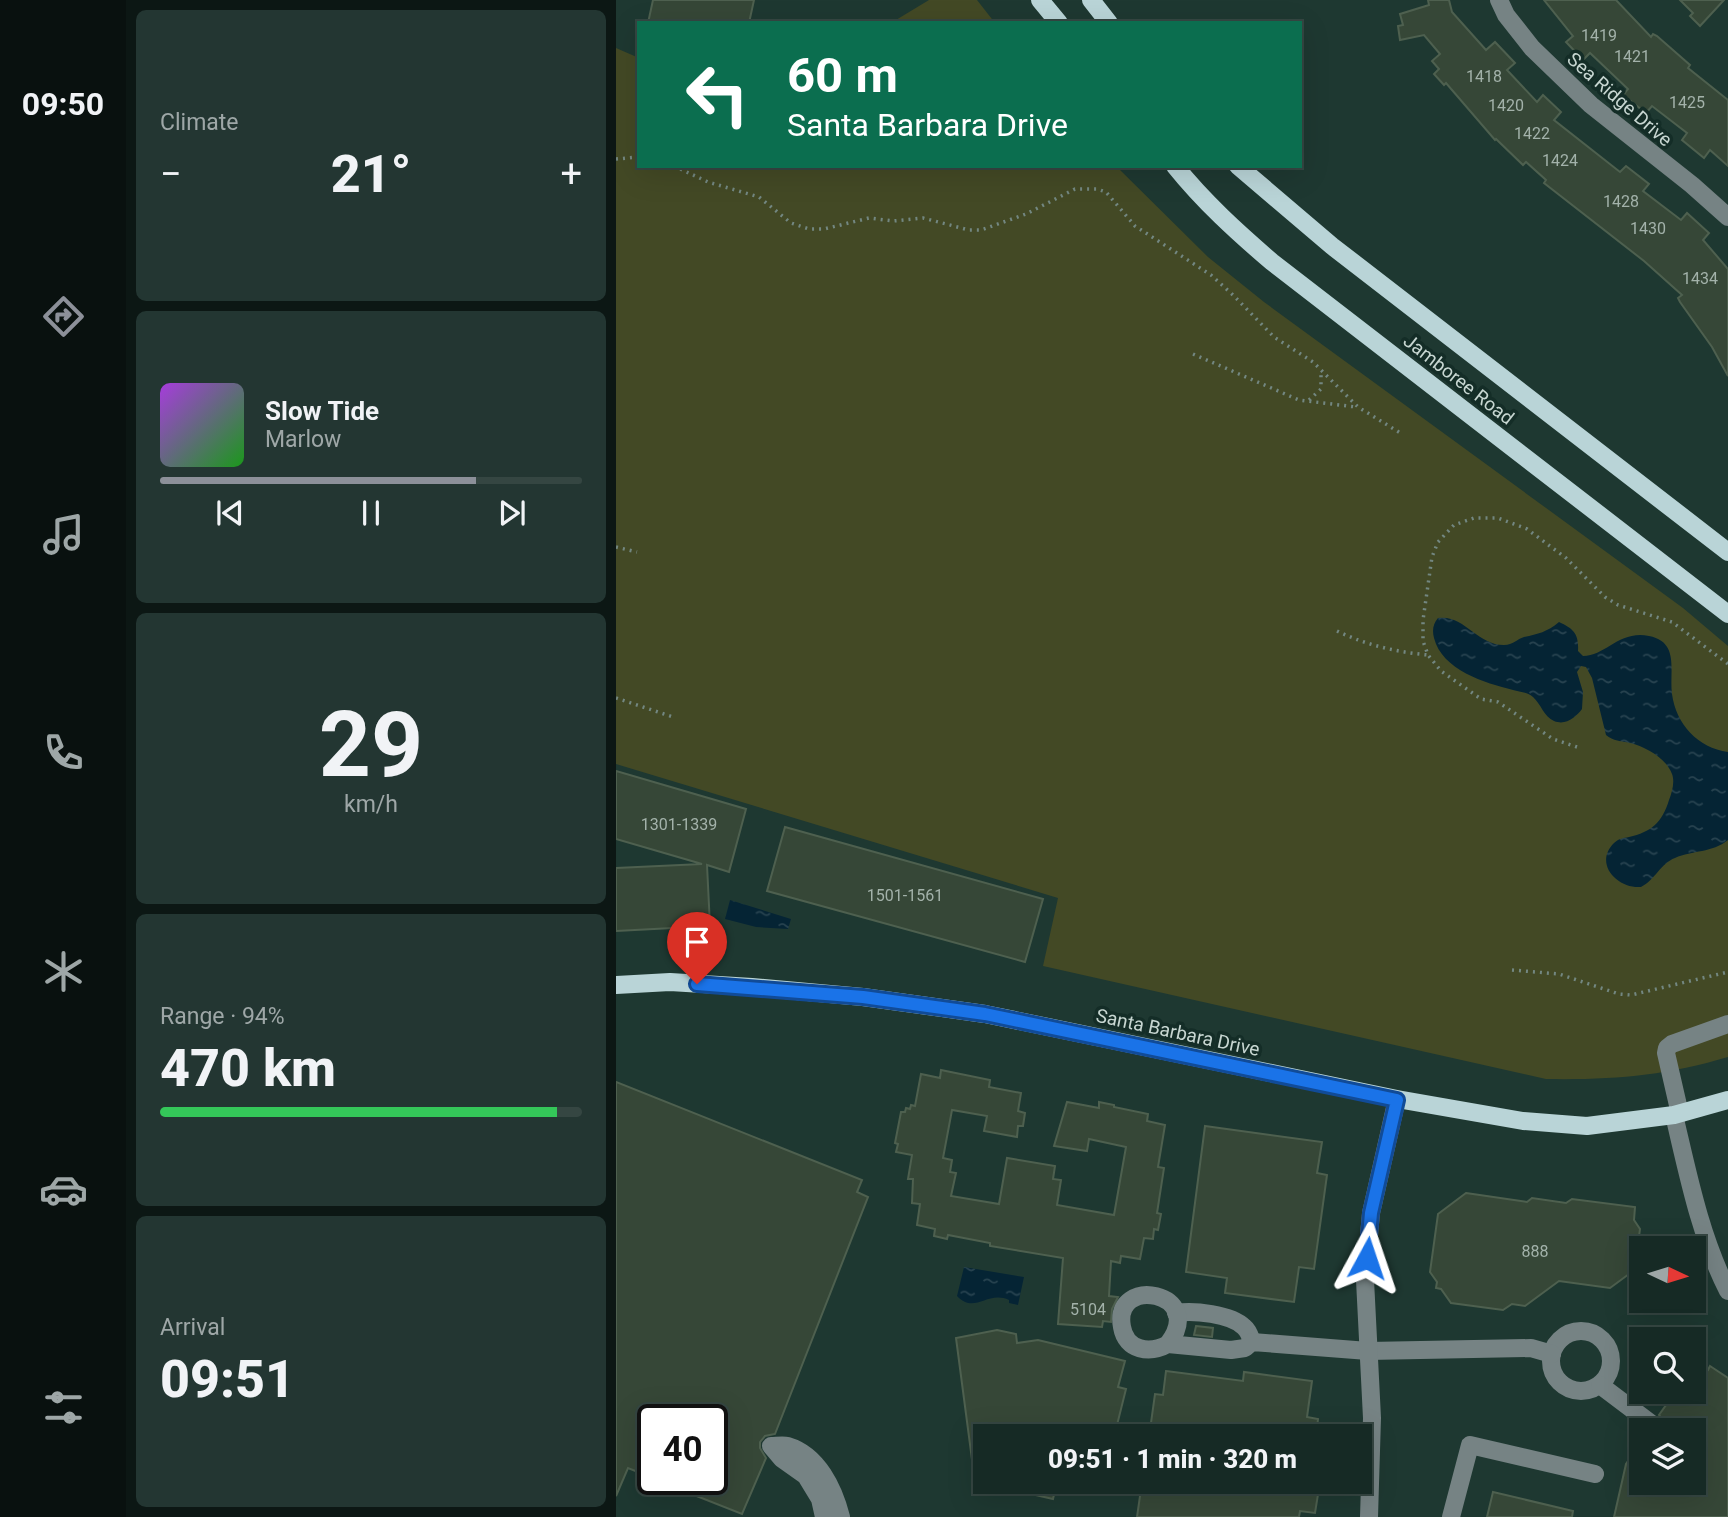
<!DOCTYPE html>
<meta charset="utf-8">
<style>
body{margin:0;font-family:Roboto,sans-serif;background:#233632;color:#f1f3f6;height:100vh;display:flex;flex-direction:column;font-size:26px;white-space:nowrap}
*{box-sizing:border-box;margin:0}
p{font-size:23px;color:#9ea7a7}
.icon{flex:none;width:38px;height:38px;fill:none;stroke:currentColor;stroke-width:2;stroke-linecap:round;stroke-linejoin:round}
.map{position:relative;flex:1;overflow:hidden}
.panel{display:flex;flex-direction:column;gap:10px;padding:10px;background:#0c1714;width:490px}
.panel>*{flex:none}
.guide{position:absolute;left:21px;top:21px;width:665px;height:147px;border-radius:0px;box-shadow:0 7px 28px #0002,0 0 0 2px #354642;background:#0b6e4f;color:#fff;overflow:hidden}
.needle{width:46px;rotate:94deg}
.buttons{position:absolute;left:1013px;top:1236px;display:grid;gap:14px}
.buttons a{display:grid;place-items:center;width:77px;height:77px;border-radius:0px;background:#162a25;box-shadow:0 7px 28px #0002,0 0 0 2px #354642;font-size:35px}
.speed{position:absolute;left:21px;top:1404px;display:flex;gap:14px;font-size:35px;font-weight:700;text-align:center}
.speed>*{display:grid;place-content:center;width:91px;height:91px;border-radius:50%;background:#162a25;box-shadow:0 7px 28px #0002,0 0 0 2px #354642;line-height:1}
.speed .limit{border:4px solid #111;border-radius:10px;background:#fff;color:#111}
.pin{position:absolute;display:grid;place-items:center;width:60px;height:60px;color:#fff;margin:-72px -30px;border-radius:50% 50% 50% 0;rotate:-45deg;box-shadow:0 0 7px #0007}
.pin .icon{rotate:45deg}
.me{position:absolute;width:77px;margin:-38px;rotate:5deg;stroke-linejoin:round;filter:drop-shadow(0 0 5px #0008)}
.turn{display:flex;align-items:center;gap:24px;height:147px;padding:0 35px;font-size:32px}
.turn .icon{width:91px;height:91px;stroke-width:2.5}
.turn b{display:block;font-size:49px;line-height:60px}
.big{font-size:52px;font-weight:800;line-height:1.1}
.panel .tile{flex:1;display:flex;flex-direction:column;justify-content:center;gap:10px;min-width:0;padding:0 24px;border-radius:10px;background:#233632}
.panel .dial{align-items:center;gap:0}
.dial b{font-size:91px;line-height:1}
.song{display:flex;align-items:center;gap:21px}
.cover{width:84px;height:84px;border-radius:10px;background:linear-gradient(135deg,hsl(280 70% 55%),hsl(120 70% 35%))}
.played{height:7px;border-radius:4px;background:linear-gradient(90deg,#8c9099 75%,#354642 75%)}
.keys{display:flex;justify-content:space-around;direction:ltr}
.heat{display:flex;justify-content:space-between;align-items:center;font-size:38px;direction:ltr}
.charge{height:10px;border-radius:5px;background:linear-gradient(90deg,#34c759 94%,#354642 0)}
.trip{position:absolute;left:357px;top:1424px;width:399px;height:70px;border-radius:0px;background:#162a25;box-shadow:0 7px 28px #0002,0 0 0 2px #354642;font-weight:800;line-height:70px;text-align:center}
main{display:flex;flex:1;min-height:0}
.tab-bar{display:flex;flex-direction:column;width:126px;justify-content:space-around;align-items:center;background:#09110f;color:#9ea7a7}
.tab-bar .icon{width:49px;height:49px}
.tab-bar .selected{color:#8c9099}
.tab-bar b{font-size:32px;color:#f1f3f6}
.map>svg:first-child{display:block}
</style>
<main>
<nav class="tab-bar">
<b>09:50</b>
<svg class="icon selected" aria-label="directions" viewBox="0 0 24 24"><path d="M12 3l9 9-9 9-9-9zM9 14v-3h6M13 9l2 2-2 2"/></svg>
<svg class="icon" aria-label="music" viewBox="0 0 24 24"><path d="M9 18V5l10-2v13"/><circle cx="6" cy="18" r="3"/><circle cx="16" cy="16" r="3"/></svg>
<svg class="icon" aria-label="phone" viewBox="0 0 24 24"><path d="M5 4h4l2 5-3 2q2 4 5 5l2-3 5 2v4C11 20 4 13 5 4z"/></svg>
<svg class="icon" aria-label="climate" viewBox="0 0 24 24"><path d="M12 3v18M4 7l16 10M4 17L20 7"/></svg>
<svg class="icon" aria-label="car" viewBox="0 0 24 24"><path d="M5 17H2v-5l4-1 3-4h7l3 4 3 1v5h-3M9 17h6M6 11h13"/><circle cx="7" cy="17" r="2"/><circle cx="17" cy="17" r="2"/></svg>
<svg class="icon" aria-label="filters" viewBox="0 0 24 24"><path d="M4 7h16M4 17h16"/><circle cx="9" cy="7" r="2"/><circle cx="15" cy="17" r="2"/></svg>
</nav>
<section class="panel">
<div class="tile"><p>Climate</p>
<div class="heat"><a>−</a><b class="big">21°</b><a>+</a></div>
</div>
<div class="tile">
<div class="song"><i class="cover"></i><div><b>Slow Tide</b><p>Marlow</p></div></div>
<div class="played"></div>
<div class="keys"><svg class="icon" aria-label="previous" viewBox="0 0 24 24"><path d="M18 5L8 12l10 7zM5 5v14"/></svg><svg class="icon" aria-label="pause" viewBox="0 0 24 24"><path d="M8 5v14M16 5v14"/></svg><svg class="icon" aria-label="next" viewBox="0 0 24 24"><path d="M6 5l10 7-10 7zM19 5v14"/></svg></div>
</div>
<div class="tile dial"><b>29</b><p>km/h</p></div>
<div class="tile"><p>Range · 94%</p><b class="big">470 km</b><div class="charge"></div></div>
<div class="tile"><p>Arrival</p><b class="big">09:51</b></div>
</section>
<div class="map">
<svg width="1112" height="1517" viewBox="0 0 1112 1517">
<defs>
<pattern id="water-ripples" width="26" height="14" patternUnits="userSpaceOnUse" patternTransform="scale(1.75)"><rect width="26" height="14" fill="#052434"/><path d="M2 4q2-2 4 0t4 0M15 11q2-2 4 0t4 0" fill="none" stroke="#284350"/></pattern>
</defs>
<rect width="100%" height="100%" fill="#1e3831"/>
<g fill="#434925">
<path d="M313 0H361L379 23H275Z"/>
<path d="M0 48 23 58V166H500L592 257 648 302 1067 608 1112 646V1057C1048 1076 997 1080 930 1079L427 966 442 898 0 764Z"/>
</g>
<g fill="url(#water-ripples)">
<path d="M822 618C848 614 861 645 888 645 897 645 901 639 908 637 922 634 931 632 943 622 958 629 963 634 962 651L967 656C990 656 1003 630 1033 636 1064 642 1053 671 1056 694 1060 724 1082 748 1112 752V840C1096 853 1077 850 1059 858 1045 863 1039 880 1025 887 1002 889 977 864 998 843 1002 839 1007 838 1013 837 1035 832 1046 823 1053 800 1056 792 1059 782 1056 774 1050 758 1030 747 1014 743 1005 741 997 741 990 735L976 678 970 667 965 666 961 672 967 692 966 709C960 717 950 726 938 721 928 717 925 704 917 697 912 692 903 692 897 690 869 683 826 670 818 638 816 630 817 624 822 618Z"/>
<path d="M114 900 175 919 172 929 140 927 109 919Z"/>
<path d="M348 1267 408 1277 402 1305 393 1303V1300C371 1290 359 1315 341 1296Z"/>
</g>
<g fill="#364737" stroke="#4e604f" stroke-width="2">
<path d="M37 0H138L133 23H32Z"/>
<path d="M812 0H833L836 12 870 50 879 42 899 63 891 70 921 102 927 95 945 112 938 120 1004 172 1010 166 1033 184 1027 191 1065 220 1071 213 1093 233 1087 240 1112 269V376L1096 347 1064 302 1062 298 1066 295 1028 261 928 183 930 180 910 162 907 165 880 139 879 140 830 83 828 85 818 74 823 69 816 61 824 54 808 35 784 40 782 26 787 25 784 14 813 5Z"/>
<path d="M928 0H1000L1035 37 1037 34 1041 36 1074 65 1072 68 1112 100V166L1094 150 1088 158 1066 140 1071 133 1036 106 1030 113 1007 95 1012 89 974 53 967 60 950 42 957 36Z"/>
<path d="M1064 0H1108L1084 26 1074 16 1077 13Z"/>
<path d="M0 771 130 809 113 872 91 865 94 926 0 931V868L86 864 0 839Z"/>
<path d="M169 827 427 899 409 962 151 891Z"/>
<path d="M325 1070 374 1080 373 1087 405 1093 402 1111 409 1113 407 1126H402L401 1137 368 1131 371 1116 336 1110 327 1158 336 1160 334 1172 340 1173 335 1196 383 1204 391 1158 439 1166 437 1179 445 1180 441 1205 498 1215 510 1147 473 1139 471 1151 438 1146 451 1102 483 1108V1102L498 1105V1107L532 1114 531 1121 549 1125 542 1167 548 1168 541 1213 545 1214 542 1230 538 1229 537 1239 528 1238 524 1259 505 1256 504 1263 495 1261 493 1296 502 1297 496 1309 495 1322 487 1321 486 1327 442 1324 447 1258 374 1246V1243L332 1235 331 1239 318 1236 319 1229 301 1225 304 1204 296 1203 297 1179H292L296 1155 280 1152 282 1144 279 1143 285 1112H289L290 1108 294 1109 295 1105 299 1106 305 1074 324 1078Z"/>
<path d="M0 1082 246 1180 241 1192 252 1197 159 1434 149 1436 144 1442V1448L150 1458 126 1514 40 1480 96 1479V1419H37V1478L12 1468 0 1496Z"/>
<path d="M589 1126 706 1142 701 1173 711 1175 698 1269 683 1267 678 1302 609 1293 611 1278 570 1272Z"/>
<path d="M850 1193 911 1202 916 1198 950 1203 956 1199 1019 1207 1018 1220 1024 1229 1018 1275 1013 1274 994 1288 943 1281 909 1306 896 1304 887 1310 835 1303 825 1289 820 1288 821 1282 814 1272 822 1214Z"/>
<path d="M580 1326 597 1328 596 1337 578 1335Z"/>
<path d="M381 1330 400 1334 401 1343 422 1340 509 1361 502 1387 510 1389 498 1437H369V1490H360L340 1338Z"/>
<path d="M1094 1366 1112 1378V1517H998L1010 1464 1026 1441V1482H1078V1430H1047L1048 1421 1043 1415 1060 1391H1078V1367L1092 1370Z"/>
<path d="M550 1371 627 1381 628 1372 696 1381 691 1417 702 1419 700 1437H533L539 1394 547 1395Z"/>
<path d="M390 1482H441L437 1499 389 1488Z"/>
<path d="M526 1482H704L699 1513 684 1511 683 1517H521Z"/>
<path d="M877 1492 957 1511 956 1517H871Z"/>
</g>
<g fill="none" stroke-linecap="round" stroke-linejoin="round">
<g stroke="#738781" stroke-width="3.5" stroke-dasharray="2 5" stroke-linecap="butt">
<path d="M0 159 23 157"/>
<path d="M58 166 92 182 143 197 175 223 193 229H208L253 218 277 221 307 218 353 230H365L410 214 459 189H481L490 192 519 226 595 275 617 295 658 337 697 362 742 407 786 434"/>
<path d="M577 354 683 400 740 407"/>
<path d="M693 400 705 389V372"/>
<path d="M0 547 21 552"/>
<path d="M721 631C750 645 780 652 812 655"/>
<path d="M0 698 57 717"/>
<path d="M961 747 937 739 882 702 865 699 825 671 812 655 807 641V620L816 557 822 542 838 525 858 518H882L911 529 950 558 989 597 1002 605 1056 622 1112 664"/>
<path d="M896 970 943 974 1003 994 1015 995 1112 972"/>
</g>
<g stroke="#768384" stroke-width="18">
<path d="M883 0 890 15 916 48 975 105 1076 185 1112 217"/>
<path d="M1064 1114 1050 1053 1051 1048 1056 1044 1112 1024"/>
<path d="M1058 1115C1072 1174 1084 1236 1112 1291"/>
<path d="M560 1313C577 1310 615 1314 628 1327 633 1331 634 1336 636 1342"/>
<circle cx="965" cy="1361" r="30"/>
<path d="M552 1344C592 1292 496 1274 506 1327 510 1351 534 1354 552 1344L615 1350 629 1348 636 1342 752 1351 915 1348 936 1354"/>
<path d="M984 1385 1037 1425"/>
<path d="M208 1517 204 1499 190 1476 166 1459 155 1446C160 1446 167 1445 172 1446 202 1455 218 1489 225 1517"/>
<path d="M753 1517 756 1418 749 1280 755 1213 781 1099"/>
<path d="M835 1517 854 1445 979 1474"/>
</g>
<g stroke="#b9d4d7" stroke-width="18">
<path d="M424 0 443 23"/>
<path d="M475 0 493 23"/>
<path d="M559 166C588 202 621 232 656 262L1112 614"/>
<path d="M622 166 716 246 1112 552"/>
<path d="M0 985 54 982 136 987 247 997 369 1014 781 1099 907 1121 971 1126 1058 1115 1112 1100"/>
</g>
</g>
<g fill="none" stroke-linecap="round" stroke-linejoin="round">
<g stroke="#114b97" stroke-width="18">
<path id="route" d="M81 984 247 997 369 1014 781 1100 755 1213 751 1258"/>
</g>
<use href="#route" stroke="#1a73e8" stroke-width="12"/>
</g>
<g text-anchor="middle" stroke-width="7" stroke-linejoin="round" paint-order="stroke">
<g font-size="16" fill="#a3b2aa">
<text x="983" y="41">1419</text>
<text x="1016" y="62">1421</text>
<text x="868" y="82">1418</text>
<text x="1071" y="108">1425</text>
<text x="890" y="111">1420</text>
<text x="916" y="139">1422</text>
<text x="944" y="166">1424</text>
<text x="1005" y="207">1428</text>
<text x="1032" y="234">1430</text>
<text x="1084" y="284">1434</text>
<text x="63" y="830">1301-1339</text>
<text x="289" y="901">1501-1561</text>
<text x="919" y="1257">888</text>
<text x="472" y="1315">5104</text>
</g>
<g font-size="19" fill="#c7d6d1" stroke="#142d27">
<text transform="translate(1004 99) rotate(41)" y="7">Sea Ridge Drive</text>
<text transform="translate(843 379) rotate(38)" y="7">Jamboree Road</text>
<text transform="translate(562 1032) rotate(12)" y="7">Santa Barbara Drive</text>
</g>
</g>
</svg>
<div class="buttons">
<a><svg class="needle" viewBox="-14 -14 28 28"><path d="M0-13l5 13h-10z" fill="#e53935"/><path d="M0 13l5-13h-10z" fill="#9ea7a7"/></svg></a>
<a><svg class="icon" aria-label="search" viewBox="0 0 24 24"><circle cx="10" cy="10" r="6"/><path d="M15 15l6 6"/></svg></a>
<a><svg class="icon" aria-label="layers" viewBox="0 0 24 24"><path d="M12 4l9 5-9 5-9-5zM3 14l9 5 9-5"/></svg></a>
</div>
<div class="speed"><div class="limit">40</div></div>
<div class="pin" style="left:81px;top:984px;background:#d93025"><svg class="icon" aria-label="arrive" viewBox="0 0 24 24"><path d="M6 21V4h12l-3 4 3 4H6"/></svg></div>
<svg class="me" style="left:751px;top:1258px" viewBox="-20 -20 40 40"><path d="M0-17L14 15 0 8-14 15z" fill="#1a73e8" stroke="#fff" stroke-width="4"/></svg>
<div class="trip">09:51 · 1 min · 320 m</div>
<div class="guide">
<div class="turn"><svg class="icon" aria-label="left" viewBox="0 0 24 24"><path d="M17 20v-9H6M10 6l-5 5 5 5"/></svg><div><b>60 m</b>Santa Barbara Drive</div></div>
</div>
</div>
</main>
